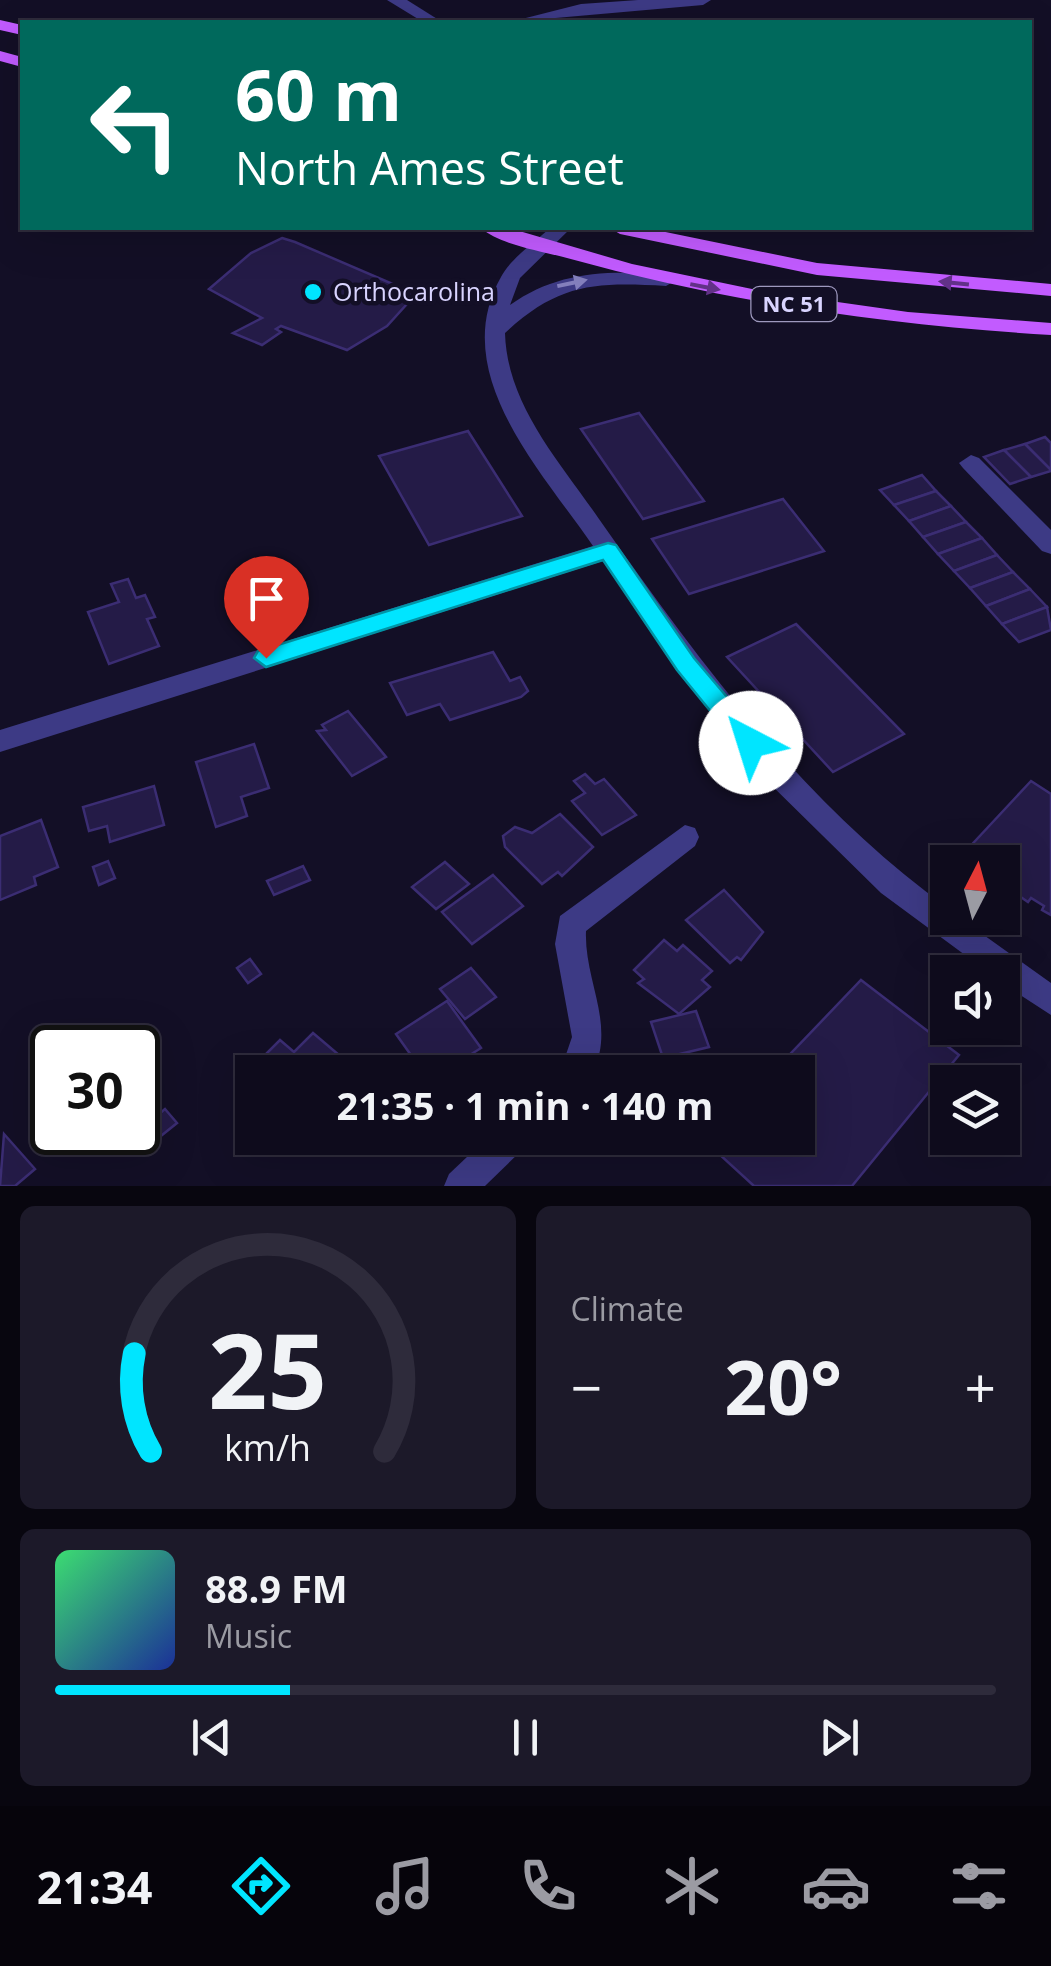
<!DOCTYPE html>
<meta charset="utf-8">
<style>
body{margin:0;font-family:"Open Sans",sans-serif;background:#1c1929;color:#f1f3f6;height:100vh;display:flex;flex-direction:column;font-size:38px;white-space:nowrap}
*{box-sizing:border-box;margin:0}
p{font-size:32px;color:#9b9ba3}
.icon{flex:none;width:55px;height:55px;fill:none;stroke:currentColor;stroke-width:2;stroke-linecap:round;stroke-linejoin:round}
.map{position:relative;height:1186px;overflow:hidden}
.panel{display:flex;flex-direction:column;gap:20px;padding:20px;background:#08060f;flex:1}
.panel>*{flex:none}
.banner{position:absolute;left:20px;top:20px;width:1012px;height:210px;border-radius:0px;box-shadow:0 10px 40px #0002,0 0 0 2px #2e2b3b;background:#00695c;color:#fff;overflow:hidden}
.needle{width:65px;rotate:6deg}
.fabs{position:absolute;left:930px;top:845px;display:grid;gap:20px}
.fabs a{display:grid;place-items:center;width:90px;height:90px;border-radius:0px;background:#0e0b1c;box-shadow:0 10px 40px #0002,0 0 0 2px #2e2b3b;font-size:50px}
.speed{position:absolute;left:30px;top:1025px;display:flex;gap:20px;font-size:50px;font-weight:700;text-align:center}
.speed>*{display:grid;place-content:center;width:130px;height:130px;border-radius:50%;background:#0e0b1c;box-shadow:0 10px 40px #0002,0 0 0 2px #2e2b3b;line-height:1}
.speed .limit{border:5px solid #111;border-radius:15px;background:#fff;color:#111}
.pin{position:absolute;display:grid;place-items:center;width:85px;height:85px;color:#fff;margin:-102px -42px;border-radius:50% 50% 50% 0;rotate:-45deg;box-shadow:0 0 10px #0007}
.pin .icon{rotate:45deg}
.me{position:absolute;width:110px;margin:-55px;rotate:320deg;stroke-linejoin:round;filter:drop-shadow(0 0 8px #0008)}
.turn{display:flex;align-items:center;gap:35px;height:210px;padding:0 50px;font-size:45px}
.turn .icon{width:130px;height:130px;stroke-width:2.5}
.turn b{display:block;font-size:70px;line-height:85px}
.big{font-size:75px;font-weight:700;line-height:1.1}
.panel .card{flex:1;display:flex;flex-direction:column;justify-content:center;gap:15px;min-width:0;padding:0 35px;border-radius:15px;background:#1c1929}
.panel .dial{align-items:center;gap:0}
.dial svg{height:260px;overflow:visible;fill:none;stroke:#2e2b3b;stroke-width:7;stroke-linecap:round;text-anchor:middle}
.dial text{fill:#f1f3f6;stroke:none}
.song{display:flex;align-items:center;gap:30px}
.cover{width:120px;height:120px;border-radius:15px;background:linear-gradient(135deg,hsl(140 70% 55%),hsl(230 70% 35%))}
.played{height:10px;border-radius:5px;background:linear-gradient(90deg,#00e5ff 25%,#2e2b3b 25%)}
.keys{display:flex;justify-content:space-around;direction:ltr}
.heat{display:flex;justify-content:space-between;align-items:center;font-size:55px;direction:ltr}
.panel .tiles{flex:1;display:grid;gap:20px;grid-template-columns:1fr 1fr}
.card:last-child{grid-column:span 2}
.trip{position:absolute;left:235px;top:1055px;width:580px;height:100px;border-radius:0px;background:#0e0b1c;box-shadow:0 10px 40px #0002,0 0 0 2px #2e2b3b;font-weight:700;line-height:100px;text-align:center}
.tabs{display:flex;height:160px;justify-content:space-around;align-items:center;background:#06040b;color:#9b9ba3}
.tabs .icon{width:70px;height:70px}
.tabs .on{color:#00e5ff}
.tabs b{font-size:45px;color:#f1f3f6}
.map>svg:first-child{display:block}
</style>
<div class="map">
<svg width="1051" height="1186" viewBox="0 0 1051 1186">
<rect width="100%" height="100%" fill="#130f26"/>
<g fill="#241b47" stroke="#3b2d73" stroke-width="2.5">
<path d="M282 238 295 242 416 294 387 326 347 350 281 326 276 329 281 332 262 345 233 333 262 318 209 289 251 253Z"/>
<path d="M639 413 704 501 643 519 581 429Z"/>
<path d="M468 431 522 516 429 545 379 456Z"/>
<path d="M1045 437 1051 443V470L1025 444Z"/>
<path d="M1025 444 1051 470V471L1031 477 1004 450Z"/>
<path d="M1004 450 1031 477 1010 484 984 457Z"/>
<path d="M922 475 936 491 894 505 880 490Z"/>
<path d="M936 491 951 506 909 521 894 505Z"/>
<path d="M783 499 824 551 689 594 652 539Z"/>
<path d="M951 506 966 522 923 537 909 521Z"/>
<path d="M966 522 982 538 938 554 923 537Z"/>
<path d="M982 538 997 555 954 571 938 554Z"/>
<path d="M997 555 1013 572 970 588 954 571Z"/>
<path d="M1013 572 1030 589 986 606 970 588Z"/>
<path d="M128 579 136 598 145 595 155 617 147 619 159 646 109 664 88 612 119 602 111 584Z"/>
<path d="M1030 589 1047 607 1002 624 986 606Z"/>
<path d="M1047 607 1051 630 1019 642 1002 624Z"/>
<path d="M796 624 904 734 833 772 727 657Z"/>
<path d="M493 652 510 681 520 677 528 691 521 697 450 720 440 704 407 715 390 683Z"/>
<path d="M348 711 386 757 352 776 317 731 326 730 322 725Z"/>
<path d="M254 744 269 788 241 797 247 816 216 827 196 762Z"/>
<path d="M585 774 595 784 604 779 636 815 602 835 572 801 585 793 574 781Z"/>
<path d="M1031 781 1051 794V915L1042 910 1044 906 1031 898 1028 902 1002 884V862H978L964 853Z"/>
<path d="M154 786 164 825 110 842 107 826 89 831 83 807Z"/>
<path d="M560 814 593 847 562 876 558 872 542 884 505 847 503 836 515 827 532 833Z"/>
<path d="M41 820 58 867 34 877 36 885 0 900V836Z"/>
<path d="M108 861 115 878 99 885 93 867Z"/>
<path d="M445 862 469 884 436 909 412 887Z"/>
<path d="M303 866 310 880 274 895 267 881Z"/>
<path d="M493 875 523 906 472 944 442 912Z"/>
<path d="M724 890 763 932 741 960 737 957 730 963 686 920Z"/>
<path d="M664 940 677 951 683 945 712 971 702 980 710 987 679 1014 638 983 644 979 634 970Z"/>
<path d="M250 959 261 974 248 983 237 968Z"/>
<path d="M471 968 496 997 465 1019 440 989Z"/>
<path d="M861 980 959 1055 852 1186H754L707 1143 712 1138H798V1072H773Z"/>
<path d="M447 1001 481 1048 443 1072H423L396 1034Z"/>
<path d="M696 1011 709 1047 663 1058 651 1022Z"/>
<path d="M313 1033 359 1072H262L254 1066 280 1040 294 1052Z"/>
<path d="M165 1109 177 1123 146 1148 135 1134Z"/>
<path d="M4 1134 35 1169 15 1186H0Z"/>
</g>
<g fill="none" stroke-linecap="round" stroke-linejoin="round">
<g fill="#3d3a85" fill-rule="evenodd">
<path d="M387 0H407L442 22H423Z"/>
<path d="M638 0H711L703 5 510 22 581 4Z"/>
<path d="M550 228H571L520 278 510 305C549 277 591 271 639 273 652 273 666 272 676 280L666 286C595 282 559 283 505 333 507 405 560 462 599 519 700 663 804 804 948 908V918H960L1051 983V1015L1002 983V972H988L881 893 763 777 677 671 603 561 0 752V730L593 546C541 470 447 373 501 277 511 258 535 242 550 228Z"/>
<path d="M971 455 979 458 1051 530V554L1042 551 963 468 959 463Z"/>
<path d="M685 825 695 828 699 837 695 846 586 931C584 981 616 1024 593 1072H560L572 1037 555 944 560 916Z"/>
<path d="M487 1138H527L522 1150 485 1186H444L449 1174Z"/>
</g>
<g fill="#c25bff" fill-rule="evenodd">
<path d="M0 20 22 25V35L0 30Z"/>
<path d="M0 51 22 57V67L0 61Z"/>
<path d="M481 228H509L632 264 767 292 908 312 1051 323V335C887 325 726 302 567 258 542 251 500 245 481 228Z"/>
<path d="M610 228H646L817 263 1051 284V296L817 275 620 234Z"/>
</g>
</g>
<defs><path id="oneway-solid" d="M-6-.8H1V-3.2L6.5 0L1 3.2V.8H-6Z" transform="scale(2.5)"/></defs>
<use fill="#837fbc" href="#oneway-solid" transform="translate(572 283) rotate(-12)"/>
<g fill="#623188">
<use href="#oneway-solid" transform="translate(954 283) rotate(-174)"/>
<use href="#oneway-solid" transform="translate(705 287) rotate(11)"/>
</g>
<path fill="#00e5ff" stroke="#0095a6" stroke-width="2.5" d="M608 543 616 545 694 658 760 736 763 743 760 750H742L677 670 603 560 266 667 254 658 258 651Z"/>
<circle fill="#00e5ff" stroke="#130f26" stroke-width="4" cx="313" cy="292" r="10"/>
<g text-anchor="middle" stroke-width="9" stroke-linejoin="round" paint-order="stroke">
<rect fill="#130f26" stroke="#9e99be" stroke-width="2.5" x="751.5" y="287" width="85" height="34" rx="8"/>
<g font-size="22" font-weight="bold" fill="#d9d4ff">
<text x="794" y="312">NC 51</text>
</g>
<g font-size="25" fill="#d9d4ff" stroke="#130f26" text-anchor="start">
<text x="333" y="301">Orthocarolina</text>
</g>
</g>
</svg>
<div class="fabs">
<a><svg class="needle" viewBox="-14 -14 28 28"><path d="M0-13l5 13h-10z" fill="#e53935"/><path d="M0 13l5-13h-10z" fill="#9b9ba3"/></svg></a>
<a><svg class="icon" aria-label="sound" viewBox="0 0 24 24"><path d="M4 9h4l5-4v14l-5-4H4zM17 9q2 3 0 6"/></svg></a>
<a><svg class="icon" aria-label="layers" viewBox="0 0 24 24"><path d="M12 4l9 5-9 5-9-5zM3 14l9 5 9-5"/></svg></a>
</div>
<div class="speed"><div class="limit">30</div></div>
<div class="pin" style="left:266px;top:658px;background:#d93025"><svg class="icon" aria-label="arrive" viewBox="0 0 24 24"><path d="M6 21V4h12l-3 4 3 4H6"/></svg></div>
<svg class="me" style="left:751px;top:743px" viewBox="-20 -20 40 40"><circle r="19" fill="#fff"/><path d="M0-13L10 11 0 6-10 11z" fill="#00e5ff"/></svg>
<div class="trip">21:35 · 1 min · 140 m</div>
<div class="banner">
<div class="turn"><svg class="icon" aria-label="left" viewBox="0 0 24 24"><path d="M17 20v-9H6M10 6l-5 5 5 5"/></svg><div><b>60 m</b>North Ames Street</div></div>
</div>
</div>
<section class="panel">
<div class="tiles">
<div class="card dial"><svg viewBox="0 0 100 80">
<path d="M14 69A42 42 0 1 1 86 69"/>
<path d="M14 69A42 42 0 0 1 9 39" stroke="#00e5ff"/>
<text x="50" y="56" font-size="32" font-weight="700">25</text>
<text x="50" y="72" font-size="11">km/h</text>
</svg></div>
<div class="card"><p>Climate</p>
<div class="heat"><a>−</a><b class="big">20°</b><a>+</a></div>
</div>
<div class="card">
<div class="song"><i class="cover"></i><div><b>88.9 FM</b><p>Music</p></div></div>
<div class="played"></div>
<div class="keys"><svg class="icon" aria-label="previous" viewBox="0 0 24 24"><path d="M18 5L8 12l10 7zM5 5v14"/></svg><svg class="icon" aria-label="pause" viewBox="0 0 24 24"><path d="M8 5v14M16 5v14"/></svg><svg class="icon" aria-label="next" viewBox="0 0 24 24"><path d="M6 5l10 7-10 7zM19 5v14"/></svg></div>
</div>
</div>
</section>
<nav class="tabs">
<b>21:34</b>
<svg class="icon on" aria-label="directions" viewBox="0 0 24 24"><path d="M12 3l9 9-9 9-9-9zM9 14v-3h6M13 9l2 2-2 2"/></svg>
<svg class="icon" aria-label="music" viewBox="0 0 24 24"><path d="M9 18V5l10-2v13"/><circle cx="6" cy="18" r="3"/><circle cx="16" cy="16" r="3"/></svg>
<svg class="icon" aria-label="phone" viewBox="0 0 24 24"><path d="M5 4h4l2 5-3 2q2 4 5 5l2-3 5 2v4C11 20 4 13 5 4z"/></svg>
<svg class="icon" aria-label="climate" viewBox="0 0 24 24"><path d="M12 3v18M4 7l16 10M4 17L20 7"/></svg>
<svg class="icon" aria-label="car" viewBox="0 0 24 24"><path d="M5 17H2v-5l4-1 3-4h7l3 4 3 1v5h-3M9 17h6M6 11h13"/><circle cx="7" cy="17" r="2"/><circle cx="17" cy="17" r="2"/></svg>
<svg class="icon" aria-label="filters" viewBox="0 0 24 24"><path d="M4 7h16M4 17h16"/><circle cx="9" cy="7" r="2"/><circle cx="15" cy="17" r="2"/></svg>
</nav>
